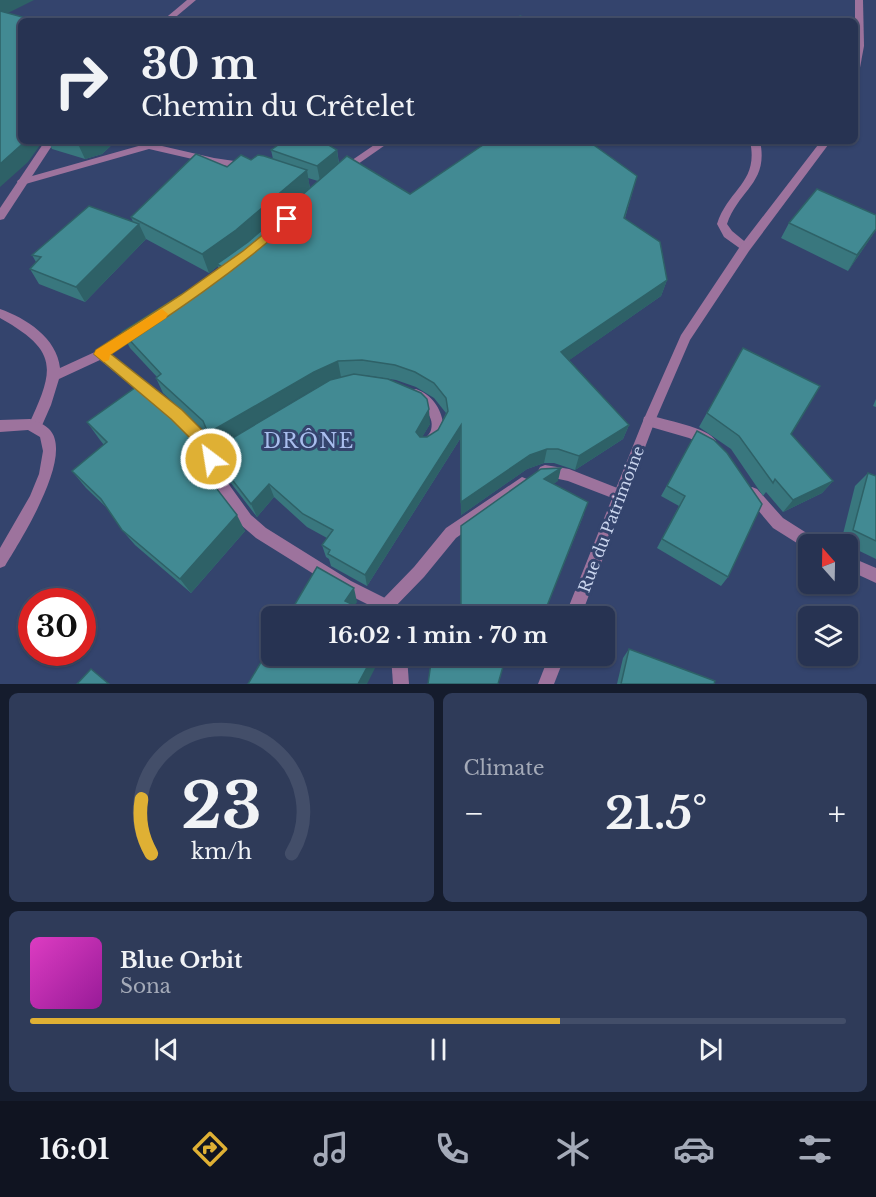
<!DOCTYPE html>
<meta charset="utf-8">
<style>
body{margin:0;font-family:"Libre Baskerville",serif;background:#2f3b59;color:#f1f3f6;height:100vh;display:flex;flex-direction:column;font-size:22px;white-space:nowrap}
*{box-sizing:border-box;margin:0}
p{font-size:20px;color:#a4aab8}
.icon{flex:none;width:33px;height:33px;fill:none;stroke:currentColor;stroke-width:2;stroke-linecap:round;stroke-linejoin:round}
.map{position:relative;height:684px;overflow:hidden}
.panel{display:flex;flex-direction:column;gap:9px;padding:9px;background:#151c2d;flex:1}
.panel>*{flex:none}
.hud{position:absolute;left:18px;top:18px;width:840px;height:126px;border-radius:9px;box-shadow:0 2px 4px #0004,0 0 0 2px #434e69;background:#273352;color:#f1f3f6;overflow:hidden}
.needle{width:39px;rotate:340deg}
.fabs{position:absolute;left:798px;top:534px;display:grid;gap:12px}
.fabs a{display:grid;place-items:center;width:60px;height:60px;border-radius:9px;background:#273352;box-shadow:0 2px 4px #0004,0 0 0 2px #434e69;font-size:30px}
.speed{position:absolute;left:18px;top:588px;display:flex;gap:12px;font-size:30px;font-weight:700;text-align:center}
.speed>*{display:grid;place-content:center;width:78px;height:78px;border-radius:50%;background:#273352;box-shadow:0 2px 4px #0004,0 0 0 2px #434e69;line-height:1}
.speed .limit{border:9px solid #d22;background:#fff;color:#111}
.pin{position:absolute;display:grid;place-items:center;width:51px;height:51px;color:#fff;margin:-26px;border-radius:12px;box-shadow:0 3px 9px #0006}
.me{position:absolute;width:66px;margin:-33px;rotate:329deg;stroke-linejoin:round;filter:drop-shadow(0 0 4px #0008)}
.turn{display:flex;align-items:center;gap:21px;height:126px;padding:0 24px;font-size:27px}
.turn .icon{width:78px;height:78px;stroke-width:2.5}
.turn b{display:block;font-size:42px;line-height:51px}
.big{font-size:45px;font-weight:700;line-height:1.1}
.panel .card{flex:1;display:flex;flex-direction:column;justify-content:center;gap:9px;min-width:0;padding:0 21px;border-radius:9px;background:#2f3b59}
.panel .dial{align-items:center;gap:0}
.dial svg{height:156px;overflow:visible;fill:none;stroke:#434e69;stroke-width:7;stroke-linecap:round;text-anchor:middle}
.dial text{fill:#f1f3f6;stroke:none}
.song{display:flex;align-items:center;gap:18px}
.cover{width:72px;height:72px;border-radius:9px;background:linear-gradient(135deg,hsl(310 70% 55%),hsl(300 70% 35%))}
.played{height:6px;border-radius:3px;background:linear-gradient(90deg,#dfb034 65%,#434e69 65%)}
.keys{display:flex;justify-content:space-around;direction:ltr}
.heat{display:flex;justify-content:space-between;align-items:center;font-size:33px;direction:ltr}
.panel .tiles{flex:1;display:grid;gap:9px;grid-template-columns:1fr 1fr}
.card:last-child{grid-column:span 2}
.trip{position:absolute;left:261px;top:606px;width:354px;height:60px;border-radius:9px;background:#273352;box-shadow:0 2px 4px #0004,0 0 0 2px #434e69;font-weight:700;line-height:60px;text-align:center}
.tab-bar{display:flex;height:96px;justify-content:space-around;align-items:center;background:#101421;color:#a4aab8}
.tab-bar .icon{width:42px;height:42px}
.tab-bar .on{color:#dfb034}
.tab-bar b{font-size:27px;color:#f1f3f6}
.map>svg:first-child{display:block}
</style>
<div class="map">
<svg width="876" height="684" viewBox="0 0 876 684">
<rect width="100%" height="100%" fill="#34446d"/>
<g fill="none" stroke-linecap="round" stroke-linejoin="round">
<g fill="#9d739d" fill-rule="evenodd">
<path d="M149 143 214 158 248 163 253 166 248 169 214 164 149 149 22 185 17 182 18 180Z"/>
<path d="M545 465 569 469 625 491 627 495 625 499 620 501 568 481 540 475 538 471 540 467Z"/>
<path d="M522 477 527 479 529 483 527 487 456 538 424 577 391 611 386 614 381 611 378 606 381 601 414 567 446 528Z"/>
</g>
<g fill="#9d739d" fill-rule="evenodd">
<path d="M187 0H196L171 21H162Z"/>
<path d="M45 141H55L4 219 0 220V208Z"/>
<path d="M380 141H391L348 171H342V167Z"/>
<path d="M750 141H760C769 183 739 189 727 224L732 231 749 245 750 248 745 252 724 237 717 224C729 188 759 183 750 141Z"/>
<path d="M0 309C26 318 57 338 60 368L97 351 133 327H141L143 330 141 333 110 354 181 410 208 437 225 479 251 515 266 528 351 581 391 601 401 616H384L381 611 341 591 256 538 241 525 214 487 198 444 171 418 100 360 59 379 51 405 40 430 35 432 30 430 28 426C55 369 59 351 0 318Z"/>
<path d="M416 389C451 401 451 455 425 446L423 442C425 438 430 434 431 430 436 413 416 405 410 394L412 390Z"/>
<path d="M649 415C664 420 708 427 716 441L714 445 709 447 689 438 644 425 643 421 644 417Z"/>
<path d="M752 487 757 489 783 518 816 539 818 544H808V550L773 528 747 497 745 493 747 489Z"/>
<path d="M848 556 876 568V583L848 570Z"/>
<path d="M391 656H407L409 684H393Z"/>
</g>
<g fill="#9d739d" fill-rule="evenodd">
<path d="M855 0H863L864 46 859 73 855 76Z"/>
<path d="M821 141H831L749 251 690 340 655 421 581 616H565L643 421 681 335 741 245Z"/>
<path d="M30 419C36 421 46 425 50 430 74 457 20 541 5 566L0 568V548L30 496 39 474 43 451 40 437 28 430 0 432V420Z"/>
<path d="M549 656H565L554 684H538Z"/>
</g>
</g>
<g fill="#39777e" fill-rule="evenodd">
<path d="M48 141H116L102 154 85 159 52 149Z"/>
<path d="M271 150H337L339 163 410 194 637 176 625 218 667 280 661 296 569 360 629 425 623 439 575 470 554 463H544L527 469 461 515 460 439 367 586 331 566 329 559 326 557 322 545 327 538 307 527 274 497 257 517 227 478 220 464 320 386 209 435 163 393 156 378 157 377 130 348 122 332 219 271 218 266 209 273 146 239 85 302 39 284 30 269 36 262 32 255 133 222 131 217 227 167 251 160 273 159ZM308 178 318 181 310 188ZM364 375 396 380 416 387 434 398 446 413 438 430 427 437H422L430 424Z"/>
<path d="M876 215V230L848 271 781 238 789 223Z"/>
<path d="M743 348 791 434 833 481 822 493 783 512 766 492 763 496 731 449 699 427Z"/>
<path d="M876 399V407L873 406Z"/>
<path d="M87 422 196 445 208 477 245 531 191 593 135 545 122 530 109 510 86 488 72 471 104 445 100 440Z"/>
<path d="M697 431 728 577 721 586 657 548 679 506 661 496Z"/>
<path d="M868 473 876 476V559L841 542 855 486Z"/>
<path d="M558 481 553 484 584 514 543 616H461V526Z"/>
<path d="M629 649 714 684H617L623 658Z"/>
</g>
<g fill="#2e6167">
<path d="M0 0H34L0 17Z"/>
<path d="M25 141H43L28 162 0 187V164Z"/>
<path d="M88 141H116L102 154 85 159 78 144Z"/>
<path d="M337 150 339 166 320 181 317 166Z"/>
<path d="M307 170 310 189 242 249 217 264 218 266 209 273 202 254Z"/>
<path d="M139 224 146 239 85 302 76 287Z"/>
<path d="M876 229V230L848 271 857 255Z"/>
<path d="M667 280 661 296 558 368 561 352Z"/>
<path d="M338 361 341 377 317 387 215 448 208 433 314 372Z"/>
<path d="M429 409 430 424 417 446 416 432Z"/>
<path d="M461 425 460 439 367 586 365 575Z"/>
<path d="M629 425 623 439 575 470 579 456Z"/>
<path d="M187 427 196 445 212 488 203 471Z"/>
<path d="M547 449 544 463 527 469 461 515V502L530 455Z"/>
<path d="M561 468 558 481 541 492 544 479Z"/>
<path d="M833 481 822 493 783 512 793 500Z"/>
<path d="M269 484 274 497 257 517 251 504Z"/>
<path d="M237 515 245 531 191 593 180 579Z"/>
<path d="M354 588 357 602 349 615 345 601Z"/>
<path d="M373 656H381L367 684H358Z"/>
</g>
<g fill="#428a93" stroke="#2e6167" stroke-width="1.5">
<path d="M0 11 37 21H21V141H25L20 146 0 164Z"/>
<path d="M520 16 532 21H514Z"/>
<path d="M69 141H88L78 144Z"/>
<path d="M284 141H322L337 150 317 166 271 150Z"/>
<path d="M489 141H588L637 176 624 218 660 242 667 280 561 352 629 425 579 456 558 449H547L530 455 461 502V425L365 575 328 554 330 550 322 545 333 530 303 514 269 484 251 504 220 464 214 449 330 380 354 374 388 379 421 393 427 399 429 409 416 432 420 437H427L438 430 448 411 446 398 434 383 415 372 395 365 362 360 338 361 314 372 208 433 203 421 156 378 161 374 122 332 224 268 217 264 248 242 347 156 410 194Z"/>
<path d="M196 154 227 167 241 155 251 160 258 155 264 156 307 170 236 230 202 254 131 217Z"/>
<path d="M817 189 876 215V229L857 255 789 223Z"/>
<path d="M89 206 139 224 76 287 30 269 41 257 32 255Z"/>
<path d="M743 348 820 386 791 434 833 481 793 500 775 479 773 483 739 436 707 413Z"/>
<path d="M139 385 187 427 203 471 237 515 180 579 122 530 101 499 72 471 107 442 87 422Z"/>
<path d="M697 431 714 440 727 453 762 504 728 577 662 539 685 496 667 486Z"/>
<path d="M561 468 544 479 588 502 543 616H461V526L541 469Z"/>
<path d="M868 473 876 476V541L853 530Z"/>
<path d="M317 567 354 588 345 601 376 616H288Z"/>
<path d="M272 644V656H373L358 684H248Z"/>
<path d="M629 649 715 681 714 684H621Z"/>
<path d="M432 656H506L498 684H428Z"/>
<path d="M91 669 109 684H77Z"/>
</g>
<path fill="#dfb034" stroke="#917222" stroke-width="1.5" d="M287 215 291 216V222C235 272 174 313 111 354L182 410 208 436 219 459 217 464 211 466 206 464 197 445 171 419 94 354 96 350 181 295 243 251Z"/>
<path fill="#f59e0b" d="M162 309 168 314 166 318 110 355 109 360 104 362 94 354 96 350Z"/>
<g text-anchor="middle" stroke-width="6" stroke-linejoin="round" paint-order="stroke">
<g font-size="16" fill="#c9d4ed" stroke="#34446d">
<text transform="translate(611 519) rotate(-69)" y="6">Rue du Patrimoine</text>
</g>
<g font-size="20" letter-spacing="1.5" fill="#a9beee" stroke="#34446d">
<text x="309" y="448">DRÔNE</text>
</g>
</g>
</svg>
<div class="fabs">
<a><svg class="needle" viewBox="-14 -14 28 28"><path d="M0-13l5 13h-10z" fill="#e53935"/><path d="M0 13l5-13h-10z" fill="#a4aab8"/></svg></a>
<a><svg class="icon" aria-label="layers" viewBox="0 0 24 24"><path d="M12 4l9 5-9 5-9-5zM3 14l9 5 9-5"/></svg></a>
</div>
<div class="speed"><div class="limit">30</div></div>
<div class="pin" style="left:287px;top:219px;background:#d93025"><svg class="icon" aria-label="arrive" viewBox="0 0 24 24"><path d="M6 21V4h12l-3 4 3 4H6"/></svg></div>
<svg class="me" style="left:211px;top:459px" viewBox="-20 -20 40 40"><circle r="17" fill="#dfb034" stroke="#fff" stroke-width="3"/><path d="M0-11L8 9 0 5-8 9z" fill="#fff"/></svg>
<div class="trip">16:02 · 1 min · 70 m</div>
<div class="hud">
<div class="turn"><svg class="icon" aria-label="right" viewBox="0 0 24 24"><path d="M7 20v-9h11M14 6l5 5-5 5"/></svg><div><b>30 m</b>Chemin du Crêtelet</div></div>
</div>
</div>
<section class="panel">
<div class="tiles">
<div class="card dial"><svg viewBox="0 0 100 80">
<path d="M14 69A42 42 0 1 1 86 69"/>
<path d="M14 69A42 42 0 0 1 9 41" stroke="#dfb034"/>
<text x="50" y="56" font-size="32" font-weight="700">23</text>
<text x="50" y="72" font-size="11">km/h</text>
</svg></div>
<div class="card"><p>Climate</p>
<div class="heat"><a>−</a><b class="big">21.5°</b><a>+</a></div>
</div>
<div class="card">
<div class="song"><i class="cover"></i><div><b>Blue Orbit</b><p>Sona</p></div></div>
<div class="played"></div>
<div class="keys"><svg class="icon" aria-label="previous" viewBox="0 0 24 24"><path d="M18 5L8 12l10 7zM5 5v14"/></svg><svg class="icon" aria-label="pause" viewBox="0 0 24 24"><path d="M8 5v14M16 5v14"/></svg><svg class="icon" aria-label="next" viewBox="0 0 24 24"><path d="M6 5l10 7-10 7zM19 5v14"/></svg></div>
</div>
</div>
</section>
<nav class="tab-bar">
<b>16:01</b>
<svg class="icon on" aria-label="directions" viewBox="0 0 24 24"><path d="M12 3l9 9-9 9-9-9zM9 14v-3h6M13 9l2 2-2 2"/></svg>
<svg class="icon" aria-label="music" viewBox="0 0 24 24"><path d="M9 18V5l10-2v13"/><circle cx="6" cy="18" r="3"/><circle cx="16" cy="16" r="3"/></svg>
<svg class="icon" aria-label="phone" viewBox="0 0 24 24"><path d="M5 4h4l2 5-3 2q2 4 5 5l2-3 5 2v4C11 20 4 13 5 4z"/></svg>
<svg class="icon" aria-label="climate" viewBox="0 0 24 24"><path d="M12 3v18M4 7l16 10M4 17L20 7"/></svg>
<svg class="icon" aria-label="car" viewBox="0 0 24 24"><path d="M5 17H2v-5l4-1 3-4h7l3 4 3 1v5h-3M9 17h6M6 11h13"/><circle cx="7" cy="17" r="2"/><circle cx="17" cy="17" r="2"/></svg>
<svg class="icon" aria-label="filters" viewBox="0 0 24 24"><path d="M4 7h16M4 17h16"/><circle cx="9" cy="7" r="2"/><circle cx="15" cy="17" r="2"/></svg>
</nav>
